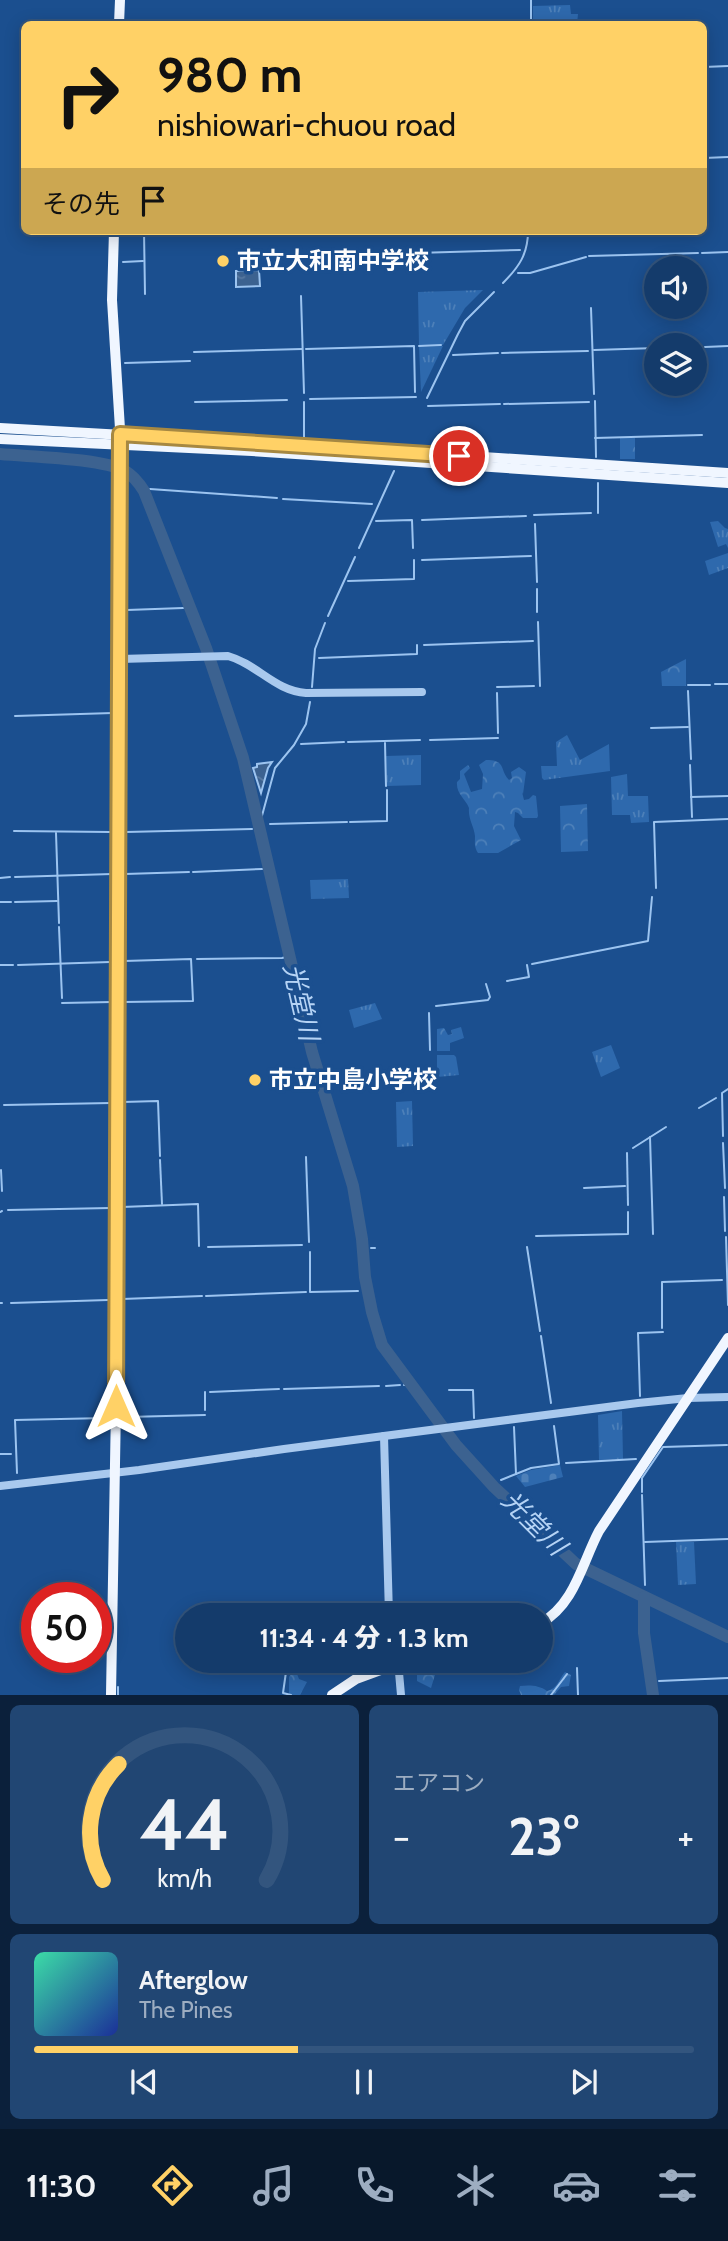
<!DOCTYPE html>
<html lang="ja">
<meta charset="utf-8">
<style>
body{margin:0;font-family:Cabin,"Noto Sans JP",sans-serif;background:#214673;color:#f1f3f6;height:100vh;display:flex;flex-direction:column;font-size:26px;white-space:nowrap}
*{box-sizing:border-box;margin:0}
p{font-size:23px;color:#9dadc1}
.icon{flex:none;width:38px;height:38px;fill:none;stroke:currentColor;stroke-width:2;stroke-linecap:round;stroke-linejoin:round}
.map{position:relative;height:1695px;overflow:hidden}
.panel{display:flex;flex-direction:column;gap:10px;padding:10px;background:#0b203b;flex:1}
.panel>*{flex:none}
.top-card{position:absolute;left:21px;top:21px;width:686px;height:214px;border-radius:10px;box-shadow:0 4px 18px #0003,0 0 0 2px #33557e;background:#ffd166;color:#111;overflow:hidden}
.controls{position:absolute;left:644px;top:256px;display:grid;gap:14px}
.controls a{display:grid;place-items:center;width:63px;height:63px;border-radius:50%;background:#143b6b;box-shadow:0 4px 18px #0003,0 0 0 2px #33557e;font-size:35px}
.speed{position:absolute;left:21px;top:1582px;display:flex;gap:14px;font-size:35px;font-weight:700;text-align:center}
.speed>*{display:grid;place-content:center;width:91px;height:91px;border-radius:50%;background:#143b6b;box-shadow:0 4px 18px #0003,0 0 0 2px #33557e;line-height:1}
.speed .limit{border:10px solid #d22;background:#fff;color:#111}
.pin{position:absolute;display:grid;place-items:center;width:60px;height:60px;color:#fff;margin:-30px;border:4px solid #fff;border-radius:50%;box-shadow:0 2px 7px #0007}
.me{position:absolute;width:77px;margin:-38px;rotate:0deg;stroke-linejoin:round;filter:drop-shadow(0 0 5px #0008)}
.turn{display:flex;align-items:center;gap:24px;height:147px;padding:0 21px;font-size:32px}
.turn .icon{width:91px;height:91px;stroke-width:2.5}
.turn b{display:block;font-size:49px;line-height:60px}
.then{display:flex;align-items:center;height:66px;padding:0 21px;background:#0003;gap:14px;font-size:26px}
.big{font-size:52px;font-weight:800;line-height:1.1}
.panel .widget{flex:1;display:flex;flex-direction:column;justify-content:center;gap:10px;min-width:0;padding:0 24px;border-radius:10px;background:#214673}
.panel .dial{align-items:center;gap:0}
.dial svg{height:182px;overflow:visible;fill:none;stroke:#33557e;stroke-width:7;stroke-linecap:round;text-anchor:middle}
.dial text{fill:#f1f3f6;stroke:none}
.song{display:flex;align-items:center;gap:21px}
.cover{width:84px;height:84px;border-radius:10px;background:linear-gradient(135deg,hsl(160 70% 55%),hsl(230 70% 35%))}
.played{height:7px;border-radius:4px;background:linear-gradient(90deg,#ffd166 40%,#33557e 40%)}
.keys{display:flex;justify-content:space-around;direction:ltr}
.heat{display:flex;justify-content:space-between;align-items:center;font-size:38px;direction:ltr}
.panel .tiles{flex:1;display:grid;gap:10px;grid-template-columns:1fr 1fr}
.widget:last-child{grid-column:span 2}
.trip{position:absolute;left:175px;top:1603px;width:378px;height:70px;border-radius:35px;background:#143b6b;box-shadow:0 4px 18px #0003,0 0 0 2px #33557e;font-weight:800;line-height:70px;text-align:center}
.tab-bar{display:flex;height:112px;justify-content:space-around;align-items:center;background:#08182b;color:#9dadc1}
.tab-bar .icon{width:49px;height:49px}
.tab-bar .active{color:#ffd166}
.tab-bar b{font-size:32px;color:#f1f3f6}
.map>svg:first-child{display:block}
</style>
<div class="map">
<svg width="728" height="1695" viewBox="0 0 728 1695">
<defs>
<pattern id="grass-tufts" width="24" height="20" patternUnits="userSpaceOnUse" patternTransform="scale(1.75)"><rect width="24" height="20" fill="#2e69ad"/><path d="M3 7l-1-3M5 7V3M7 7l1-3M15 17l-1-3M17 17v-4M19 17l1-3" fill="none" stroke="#4d80b9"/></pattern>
<pattern id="forest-crowns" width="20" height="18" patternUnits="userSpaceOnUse" patternTransform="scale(1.75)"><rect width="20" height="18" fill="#2e69ad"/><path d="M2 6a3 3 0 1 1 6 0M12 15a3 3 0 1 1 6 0" fill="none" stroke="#4d80b9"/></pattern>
<pattern id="cemetery-stones" width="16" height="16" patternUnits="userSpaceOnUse" patternTransform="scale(1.75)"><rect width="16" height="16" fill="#2e69ad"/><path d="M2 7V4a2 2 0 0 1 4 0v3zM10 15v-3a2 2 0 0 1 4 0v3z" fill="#4d80b9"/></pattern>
<pattern id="water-ripples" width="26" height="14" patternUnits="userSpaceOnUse" patternTransform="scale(1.75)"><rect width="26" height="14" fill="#3c6290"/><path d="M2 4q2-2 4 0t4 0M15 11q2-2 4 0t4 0" fill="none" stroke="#597aa1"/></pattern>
</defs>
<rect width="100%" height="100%" fill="#1b4f8f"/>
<g fill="url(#grass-tufts)">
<path d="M570 5 571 14H578L577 24H533V6Z"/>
<path d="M483 290 465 308 443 345H419L418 292Z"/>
<path d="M443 346 421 392 419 347Z"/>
<path d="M718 521 725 528 728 529V548L726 544 718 547 710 522Z"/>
<path d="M728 553V568L709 575 705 561Z"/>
<path d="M567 735 580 760 609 744 610 771 544 780 542 778 541 766H557L556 742Z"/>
<path d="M421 755V785L387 786 386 756Z"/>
<path d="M627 774 628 796H648L649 822 631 823 630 815H612L611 777Z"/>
<path d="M348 879 349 898 311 899 310 880Z"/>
<path d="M375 1003 382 1019 354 1028 349 1010Z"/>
<path d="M611 1045 620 1068 601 1077 592 1052Z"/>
<path d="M437 1055H454L456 1057 459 1075 437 1077Z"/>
<path d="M412 1101 413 1146 397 1147 396 1102Z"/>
<path d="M622 1411 623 1459 599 1460 598 1415Z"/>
<path d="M676 1542H694L696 1584 678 1585Z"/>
</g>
<g fill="url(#forest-crowns)">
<rect x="620" y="438" width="15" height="21"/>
<path d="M686 659V686H662L661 672Z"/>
<path d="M486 760C507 760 499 770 509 780L512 778 511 772 519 767 526 772 523 794 522 792 524 800 529 799 533 795 536 796 538 816 537 818H523L518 813 515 812 514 826 521 840 498 853H478C474 846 475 844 475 836 474 826 468 819 469 808 465 798 456 794 457 782L460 779V771L468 765 470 768 464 774 471 792 482 789 483 774 479 765Z"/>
<path d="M587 804 588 851 561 852 560 806Z"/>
<path d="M461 1027 464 1038 450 1043V1051H437V1029L444 1028 448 1035 452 1034 451 1030Z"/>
<path d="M422 1601 426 1607V1615H399L402 1611 411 1613 415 1609 416 1602Z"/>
<path d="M451 1661H489L491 1669 488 1674C476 1671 465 1673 452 1671Z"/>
<path d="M433 1666 435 1675 431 1688 417 1681V1668H427Z"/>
<path d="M565 1672 571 1675 569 1686 561 1687 554 1695H521L519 1690 520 1686C529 1685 539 1685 547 1691 558 1688 558 1680 565 1672Z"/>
<path d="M292 1673 297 1674 299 1679 307 1682 300 1695H289V1677Z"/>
</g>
<path fill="url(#cemetery-stones)" d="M560 1465 563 1477 525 1487 516 1476 531 1470Z"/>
<g fill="url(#water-ripples)" stroke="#9cc4f0" stroke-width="2">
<path d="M259 270 260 286 236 287V271Z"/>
<path d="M272 762 268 768 261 793 253 768 257 767V764Z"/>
</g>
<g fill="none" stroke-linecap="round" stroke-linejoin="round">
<g stroke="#9cc4f0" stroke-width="2">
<path d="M531 24V0"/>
<path d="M704 67 728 66"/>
<path d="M704 158 728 157"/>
<path d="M144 231 145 294"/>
<path d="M416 253 520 250"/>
<path d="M702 253 728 252"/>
<path d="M589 256 698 253"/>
<path d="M306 257 411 253"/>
<path d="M123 262 143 261"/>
<path d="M518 273H530L586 257"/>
<path d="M503 283C519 267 528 254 528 231"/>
<path d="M301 296 304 393"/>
<path d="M591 308 594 394"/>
<path d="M419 346 441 345"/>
<path d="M695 347H701"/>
<path d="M705 347 728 346"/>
<path d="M306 349 414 346 415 392"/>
<path d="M594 350 656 348"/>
<path d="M194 352 302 349"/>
<path d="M502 353 588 351"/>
<path d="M453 355 498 353"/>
<path d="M125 363 190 361"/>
<path d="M427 398 458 334 465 321 494 292"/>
<path d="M310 399 416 397"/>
<path d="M595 401 596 457"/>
<path d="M195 402 287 400"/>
<path d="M304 402V438"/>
<path d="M504 404 589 402"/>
<path d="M428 406 500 404"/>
<path d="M595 438 702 435"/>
<path d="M598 483V513"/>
<path d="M150 489 277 498"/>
<path d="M283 499 372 504"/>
<path d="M534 515 591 513"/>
<path d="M422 520 526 516"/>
<path d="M376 521 412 520 413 548"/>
<path d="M535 524 537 582"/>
<path d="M359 548 394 471"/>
<path d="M422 560 531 556"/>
<path d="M348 581 414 579V560"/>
<path d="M537 589V612"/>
<path d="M127 610 183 608"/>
<path d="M328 616 355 557"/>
<path d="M538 622 540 686"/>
<path d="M424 645 533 641"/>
<path d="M319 658 417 654V645"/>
<path d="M715 684H728"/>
<path d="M688 685H710"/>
<path d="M312 687 315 649 325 623"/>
<path d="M497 687 534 686"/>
<path d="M688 691 691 759"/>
<path d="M497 693 498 733"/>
<path d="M15 716 113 713"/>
<path d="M651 728 688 727"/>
<path d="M430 740 498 738"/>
<path d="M348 742 420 740"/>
<path d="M385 743 386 786"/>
<path d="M301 744 344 742"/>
<path d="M690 765 692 817"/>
<path d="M691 797 728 796"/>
<path d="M350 822 387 821V790"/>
<path d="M260 823 275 768 294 745 306 724 310 702"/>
<path d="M270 824 347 822"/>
<path d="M14 831 110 832"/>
<path d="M126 832 252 829"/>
<path d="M56 833 59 923"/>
<path d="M193 872 262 869"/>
<path d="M125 874 189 872"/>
<path d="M15 877 112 874"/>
<path d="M0 878 10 877"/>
<path d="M656 888 654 822 728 819"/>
<path d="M0 902H11"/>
<path d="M15 902 57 901"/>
<path d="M59 927 62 998"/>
<path d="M197 959 282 958 290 956"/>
<path d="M532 964 648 941 652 897"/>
<path d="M0 965H13"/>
<path d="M18 965 110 962"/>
<path d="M507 981 529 977 527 965"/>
<path d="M124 1002 193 1001 191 959 124 961"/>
<path d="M62 1003 112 1002"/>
<path d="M436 1006 488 1000 490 997 486 984"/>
<path d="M429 1013 430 1050"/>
<path d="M123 1102 158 1101 160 1156"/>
<path d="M4 1105 111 1103"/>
<path d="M699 1108 716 1098"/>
<path d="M723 1136 722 1093 728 1089"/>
<path d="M650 1137 653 1234"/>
<path d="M723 1143 725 1188"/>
<path d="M633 1148 666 1127"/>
<path d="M627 1153 628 1205"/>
<path d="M306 1157 309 1242"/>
<path d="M160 1160 162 1204"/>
<path d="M1 1170 2 1191"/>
<path d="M584 1188 625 1186"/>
<path d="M724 1197 725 1231"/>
<path d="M122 1207 198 1204 199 1246"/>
<path d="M8 1210 110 1208"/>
<path d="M0 1212 2 1211"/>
<path d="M536 1236 628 1234V1212"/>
<path d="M726 1237 728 1305"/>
<path d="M208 1247 302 1245"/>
<path d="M527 1247 540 1331"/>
<path d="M371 1248H375"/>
<path d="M310 1252V1292L358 1291"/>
<path d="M206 1296 306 1292"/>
<path d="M122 1299 202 1296"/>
<path d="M0 1303H2"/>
<path d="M11 1303 108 1300"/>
<path d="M662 1328V1282L722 1280"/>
<path d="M541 1336 551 1403"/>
<path d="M404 1385H410"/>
<path d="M386 1386 400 1385"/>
<path d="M284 1389 379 1386"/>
<path d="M449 1390H473L474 1418"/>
<path d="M205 1392V1410"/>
<path d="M210 1392 279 1389"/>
<path d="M640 1396 638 1333 663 1332"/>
<path d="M127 1417 205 1415"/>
<path d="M514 1427 516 1474"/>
<path d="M0 1454H11"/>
<path d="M566 1463 636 1459"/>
<path d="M17 1473 15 1420 106 1418"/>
<path d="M501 1480 531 1468 559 1464 554 1426"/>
<path d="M642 1492V1478L663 1447 727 1445"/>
<path d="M642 1495 645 1585"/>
<path d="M645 1542 728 1539"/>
<path d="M577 1668 578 1695"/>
<path d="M286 1672 283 1693 291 1695"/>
<path d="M659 1681 728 1678"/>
<path d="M118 1695V1687"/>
<path d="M551 1695 567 1674"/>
</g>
<g stroke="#3c6290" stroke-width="12">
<path d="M0 454C30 457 101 458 125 471 134 476 139 483 144 491L206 648 243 758 312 1052 353 1186 362 1239 365 1277 372 1312 382 1345 456 1445 494 1487 576 1564 728 1637"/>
<path d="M644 1597V1633L653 1695"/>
</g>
<g stroke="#a9c9ee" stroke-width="8">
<path d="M120 659 228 656C257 664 275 691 306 693L422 692"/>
<path d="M384 1436 389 1615"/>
<path d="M0 1486 139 1470 284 1449 638 1403 688 1398 728 1397"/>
<path d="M398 1661 401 1695"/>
</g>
<g stroke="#f0f6ff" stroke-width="10">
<path d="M119 24 120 0"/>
<path d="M0 428 284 444 728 473"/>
<path d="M0 439 252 451 728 483"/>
<path d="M541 1623C575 1604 582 1563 599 1531L728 1338"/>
<path d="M111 1695 116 1406 121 445 112 300 114 231"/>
<path d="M332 1695 356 1679 405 1661"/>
</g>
</g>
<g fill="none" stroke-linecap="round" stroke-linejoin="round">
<g stroke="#a68842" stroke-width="18">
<path id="route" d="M116 1406 120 434 459 456"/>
</g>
<use href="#route" stroke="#ffd166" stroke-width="12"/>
</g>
<g fill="#ffd166" stroke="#1b4f8f" stroke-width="2.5">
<circle cx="223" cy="261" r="7"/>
<circle cx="255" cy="1080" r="7"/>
</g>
<g text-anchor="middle" stroke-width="7" stroke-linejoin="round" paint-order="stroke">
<g font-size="24" font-weight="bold" fill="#fff" stroke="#1b4f8f" text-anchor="start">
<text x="237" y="269">市立大和南中学校</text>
<text x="269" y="1088">市立中島小学校</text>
</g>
<g font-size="26" font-style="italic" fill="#b5d3f5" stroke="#1b4f8f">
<text transform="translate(301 1002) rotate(77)" y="9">光堂川</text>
<text transform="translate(534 1523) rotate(45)" y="9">光堂川</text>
</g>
</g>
</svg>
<div class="controls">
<a><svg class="icon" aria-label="sound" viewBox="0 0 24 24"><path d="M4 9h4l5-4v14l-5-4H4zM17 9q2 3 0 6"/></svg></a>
<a><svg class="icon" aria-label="layers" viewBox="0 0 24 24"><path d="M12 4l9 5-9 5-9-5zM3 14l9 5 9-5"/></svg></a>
</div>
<div class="speed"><div class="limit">50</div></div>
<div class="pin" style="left:459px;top:456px;background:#d93025"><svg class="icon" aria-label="arrive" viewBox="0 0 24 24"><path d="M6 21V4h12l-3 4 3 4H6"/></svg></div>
<svg class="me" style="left:116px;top:1406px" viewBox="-20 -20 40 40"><path d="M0-17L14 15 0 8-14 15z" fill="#ffd166" stroke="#fff" stroke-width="4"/></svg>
<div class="trip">11:34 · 4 分 · 1.3 km</div>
<div class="top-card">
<div class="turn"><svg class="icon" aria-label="right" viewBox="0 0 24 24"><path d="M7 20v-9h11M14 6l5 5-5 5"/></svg><div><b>980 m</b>nishiowari-chuou road</div></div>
<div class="then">その先<svg class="icon" aria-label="arrive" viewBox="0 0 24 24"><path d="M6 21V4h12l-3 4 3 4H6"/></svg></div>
</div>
</div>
<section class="panel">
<div class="tiles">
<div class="widget dial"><svg viewBox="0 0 100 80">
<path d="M14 69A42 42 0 1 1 86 69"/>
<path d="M14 69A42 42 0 0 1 21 18" stroke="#ffd166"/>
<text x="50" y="56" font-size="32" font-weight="700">44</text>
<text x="50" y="72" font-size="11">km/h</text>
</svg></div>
<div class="widget"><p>エアコン</p>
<div class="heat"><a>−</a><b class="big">23°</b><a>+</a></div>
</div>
<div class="widget">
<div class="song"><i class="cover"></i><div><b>Afterglow</b><p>The Pines</p></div></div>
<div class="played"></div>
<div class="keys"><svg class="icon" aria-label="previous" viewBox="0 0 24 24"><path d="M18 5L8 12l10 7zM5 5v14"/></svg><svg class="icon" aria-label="pause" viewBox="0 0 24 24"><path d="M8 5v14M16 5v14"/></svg><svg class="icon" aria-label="next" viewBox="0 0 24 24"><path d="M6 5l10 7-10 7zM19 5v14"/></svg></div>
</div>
</div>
</section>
<nav class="tab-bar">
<b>11:30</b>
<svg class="icon active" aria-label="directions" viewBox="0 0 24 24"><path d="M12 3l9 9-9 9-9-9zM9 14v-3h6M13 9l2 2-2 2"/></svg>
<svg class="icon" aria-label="music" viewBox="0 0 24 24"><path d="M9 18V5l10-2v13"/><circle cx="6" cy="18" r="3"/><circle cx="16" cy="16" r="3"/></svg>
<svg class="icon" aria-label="phone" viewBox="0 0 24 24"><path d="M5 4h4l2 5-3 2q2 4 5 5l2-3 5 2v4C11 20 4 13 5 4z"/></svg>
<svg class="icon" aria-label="climate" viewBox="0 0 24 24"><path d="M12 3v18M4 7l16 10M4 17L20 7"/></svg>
<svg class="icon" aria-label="car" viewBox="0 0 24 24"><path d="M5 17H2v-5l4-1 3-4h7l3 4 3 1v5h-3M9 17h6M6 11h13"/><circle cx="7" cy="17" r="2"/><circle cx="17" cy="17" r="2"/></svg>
<svg class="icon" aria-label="filters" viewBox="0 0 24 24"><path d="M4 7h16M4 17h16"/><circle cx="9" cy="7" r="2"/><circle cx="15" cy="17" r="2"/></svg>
</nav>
